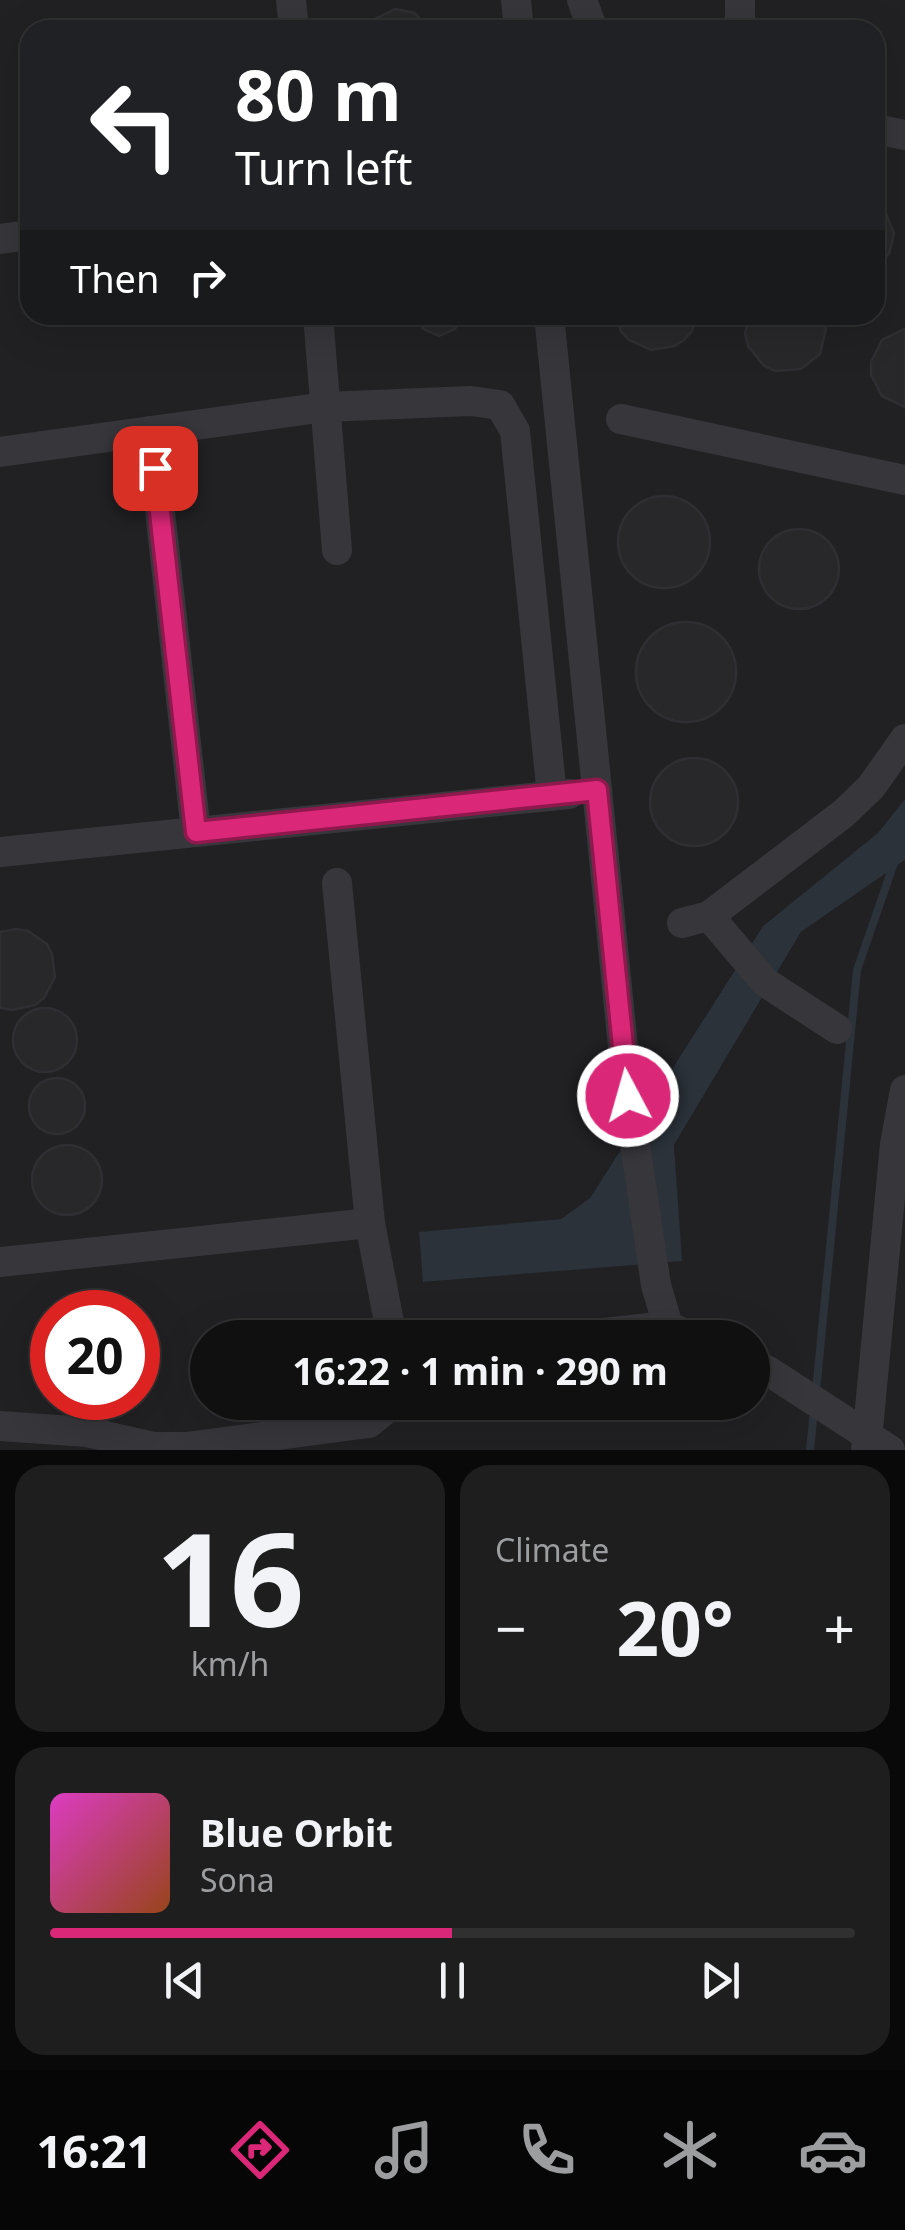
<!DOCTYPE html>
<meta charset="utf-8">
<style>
body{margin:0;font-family:"Noto Sans",sans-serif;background:#1e1e1f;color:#f1f3f6;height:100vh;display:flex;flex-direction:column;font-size:38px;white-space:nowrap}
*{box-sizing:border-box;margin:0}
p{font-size:32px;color:#9c9d9f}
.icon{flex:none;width:55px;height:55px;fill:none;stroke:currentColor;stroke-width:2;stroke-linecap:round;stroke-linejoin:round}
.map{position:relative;height:1450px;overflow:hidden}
.sheet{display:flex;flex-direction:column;gap:15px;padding:15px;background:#090909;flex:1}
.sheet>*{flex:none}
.guide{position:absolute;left:20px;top:20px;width:865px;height:305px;border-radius:30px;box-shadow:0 10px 40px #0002,0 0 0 2px #303031;background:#202124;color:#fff;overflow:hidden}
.speed{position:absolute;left:30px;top:1290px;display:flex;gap:20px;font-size:50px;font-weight:700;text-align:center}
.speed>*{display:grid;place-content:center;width:130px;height:130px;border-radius:50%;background:#101011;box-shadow:0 10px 40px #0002,0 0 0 2px #303031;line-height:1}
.speed .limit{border:15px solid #d22;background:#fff;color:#111}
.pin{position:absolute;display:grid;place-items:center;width:85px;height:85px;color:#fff;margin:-42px;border-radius:20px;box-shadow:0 5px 15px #0006}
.me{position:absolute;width:110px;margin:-55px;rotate:354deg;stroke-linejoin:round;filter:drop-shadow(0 0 8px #0008)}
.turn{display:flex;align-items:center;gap:35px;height:210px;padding:0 50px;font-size:45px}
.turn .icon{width:130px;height:130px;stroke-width:2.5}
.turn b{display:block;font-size:70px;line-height:85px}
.then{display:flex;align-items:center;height:95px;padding:0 50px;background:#0003;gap:20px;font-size:38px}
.big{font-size:75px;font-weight:700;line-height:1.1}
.sheet .card{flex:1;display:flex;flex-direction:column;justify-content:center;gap:15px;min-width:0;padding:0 35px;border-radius:30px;background:#1e1e1f}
.sheet .dial{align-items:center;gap:0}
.dial b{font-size:130px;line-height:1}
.song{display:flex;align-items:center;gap:30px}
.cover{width:120px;height:120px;border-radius:15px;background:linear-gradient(135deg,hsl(310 70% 55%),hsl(20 70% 35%))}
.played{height:10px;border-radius:5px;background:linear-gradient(90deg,#db2777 50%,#303031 50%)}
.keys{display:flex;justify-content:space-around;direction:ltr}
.heat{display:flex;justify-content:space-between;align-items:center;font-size:55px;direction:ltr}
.sheet .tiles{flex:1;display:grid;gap:15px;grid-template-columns:1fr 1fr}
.card:last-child{grid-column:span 2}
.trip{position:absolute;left:190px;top:1320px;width:580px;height:100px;border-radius:50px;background:#101011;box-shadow:0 10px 40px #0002,0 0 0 2px #303031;font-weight:700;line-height:100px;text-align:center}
.tab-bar{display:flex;height:160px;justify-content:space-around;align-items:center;background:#060607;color:#9c9d9f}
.tab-bar .icon{width:70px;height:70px}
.tab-bar .on{color:#db2777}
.tab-bar b{font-size:45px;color:#f1f3f6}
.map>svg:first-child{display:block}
</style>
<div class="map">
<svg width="905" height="1450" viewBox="0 0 905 1450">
<rect width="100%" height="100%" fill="#151517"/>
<path fill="#212124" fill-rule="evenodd" d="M0 0H905V799L879 833 763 926 590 1198 561 1219 419 1233 424 1282 681 1260 674 1145 801 932 905 860V1450H0ZM30 30H875V315H30ZM52 1312H138V1398H52ZM208 1338H752V1402H208Z"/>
<path fill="#2b323a" d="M905 799V860L801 932 674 1145 682 1261 423 1282 419 1232 561 1219 590 1198 763 926 878 833Z"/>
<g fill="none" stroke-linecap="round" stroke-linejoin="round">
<g stroke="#2b323a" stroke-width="8">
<path d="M816 1391 857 970 894 863"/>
<path d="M810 1450 814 1410"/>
</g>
</g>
<g fill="#28282b" stroke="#2f2f33" stroke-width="2.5">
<path d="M395 9 415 13 429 30H369L375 19Z"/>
<path d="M875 207 886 214 894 233 889 254 875 266Z"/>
<path d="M417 315H462L455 329 439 336 423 329Z"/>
<path d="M615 315H697L692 331 684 340 674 346 651 350 629 340 621 331Z"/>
<path d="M749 315H822L826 329 820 354 801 369 775 371 764 366 748 346 745 334Z"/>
<path d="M904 329H905V407L882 396 871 375V362L882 340Z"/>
<circle cx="664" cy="542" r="46"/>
<circle cx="799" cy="569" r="40"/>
<circle cx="686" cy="672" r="50"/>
<circle cx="694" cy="802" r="44"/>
<path d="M16 929 28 931 47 944 52 954 55 977 44 998 35 1005 12 1010 0 1008V932Z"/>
<circle cx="45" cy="1040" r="32"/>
<circle cx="57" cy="1106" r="28"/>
<circle cx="67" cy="1180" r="35"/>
</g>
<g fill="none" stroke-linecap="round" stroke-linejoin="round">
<g stroke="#36363b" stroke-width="30">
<path d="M291 0 294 30"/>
<path d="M516 0 519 30"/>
<path d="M582 0 593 30"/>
<path d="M740 30V0"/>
<path d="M875 129 905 135"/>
<path d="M0 239 30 235"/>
<path d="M318 315 337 550"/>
<path d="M549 315 628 1096 656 1285 668 1326 694 1338"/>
<path d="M621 419 905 480"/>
<path d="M151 431 196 832"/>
<path d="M0 452 325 407 471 401 500 405 515 431 552 796"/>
<path d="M0 852 569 794"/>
<path d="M337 883 370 1223 392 1338"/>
<path d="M709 916 765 982 837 1029"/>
<path d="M682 923 709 916 844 813 871 787 905 739"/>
<path d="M0 1262 370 1223"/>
<path d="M558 1338 668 1326"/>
<path d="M752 1363 770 1372 890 1450"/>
<path d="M0 1426 87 1432 153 1447H186L369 1423 386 1409 387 1402"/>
<path d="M866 1450 895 1144 905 1090"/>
</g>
</g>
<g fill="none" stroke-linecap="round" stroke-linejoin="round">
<g stroke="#8e194d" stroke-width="25">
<path id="route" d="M155 468 196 832 597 790 628 1096"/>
</g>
<use href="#route" stroke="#db2777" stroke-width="18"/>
</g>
</svg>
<div class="speed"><div class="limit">20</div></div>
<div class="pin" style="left:155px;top:468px;background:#d93025"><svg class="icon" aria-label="arrive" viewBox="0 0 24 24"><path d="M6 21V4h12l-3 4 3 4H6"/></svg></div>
<svg class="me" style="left:628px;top:1096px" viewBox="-20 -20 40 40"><circle r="17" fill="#db2777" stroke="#fff" stroke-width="3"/><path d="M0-11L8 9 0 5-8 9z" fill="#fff"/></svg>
<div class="trip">16:22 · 1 min · 290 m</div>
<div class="guide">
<div class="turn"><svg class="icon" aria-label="left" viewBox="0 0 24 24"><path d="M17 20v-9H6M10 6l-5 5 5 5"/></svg><div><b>80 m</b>Turn left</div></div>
<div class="then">Then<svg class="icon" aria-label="right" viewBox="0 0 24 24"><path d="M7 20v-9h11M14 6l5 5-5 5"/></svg></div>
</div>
</div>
<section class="sheet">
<div class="tiles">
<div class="card dial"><b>16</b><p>km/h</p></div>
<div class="card"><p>Climate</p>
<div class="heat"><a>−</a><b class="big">20°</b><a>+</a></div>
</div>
<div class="card">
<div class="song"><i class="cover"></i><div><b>Blue Orbit</b><p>Sona</p></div></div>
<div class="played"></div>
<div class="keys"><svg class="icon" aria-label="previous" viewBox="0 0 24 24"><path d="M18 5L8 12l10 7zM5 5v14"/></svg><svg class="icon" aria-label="pause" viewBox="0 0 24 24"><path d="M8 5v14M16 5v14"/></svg><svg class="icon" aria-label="next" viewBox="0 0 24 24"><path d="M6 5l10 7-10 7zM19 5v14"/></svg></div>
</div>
</div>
</section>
<nav class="tab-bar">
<b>16:21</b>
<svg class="icon on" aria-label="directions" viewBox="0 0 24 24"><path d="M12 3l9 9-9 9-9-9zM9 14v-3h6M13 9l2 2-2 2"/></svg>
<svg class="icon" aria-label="music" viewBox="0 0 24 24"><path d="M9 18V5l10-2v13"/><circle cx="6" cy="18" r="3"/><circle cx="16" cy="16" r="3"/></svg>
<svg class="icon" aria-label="phone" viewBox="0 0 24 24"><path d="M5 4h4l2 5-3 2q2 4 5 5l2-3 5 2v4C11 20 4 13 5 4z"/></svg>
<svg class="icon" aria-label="climate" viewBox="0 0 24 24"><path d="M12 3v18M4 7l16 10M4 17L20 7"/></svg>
<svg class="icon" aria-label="car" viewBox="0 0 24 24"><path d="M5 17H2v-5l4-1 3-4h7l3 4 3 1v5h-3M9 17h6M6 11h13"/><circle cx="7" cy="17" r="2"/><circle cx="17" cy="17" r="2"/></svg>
</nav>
